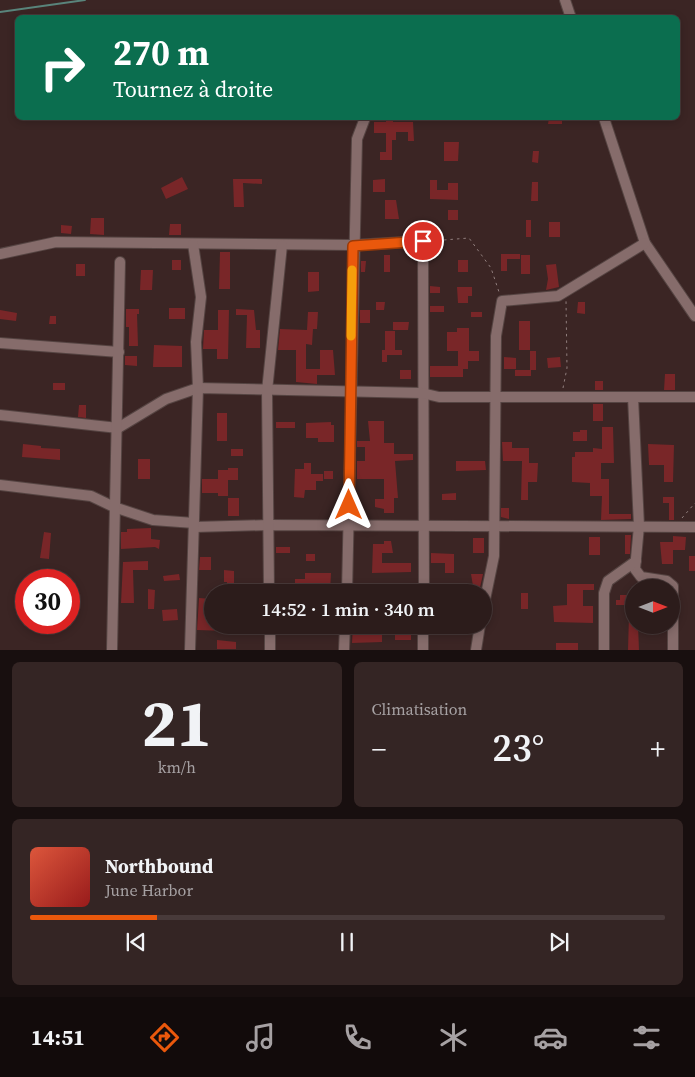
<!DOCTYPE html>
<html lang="fr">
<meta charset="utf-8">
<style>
body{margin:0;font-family:"Source Serif 4",serif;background:#342524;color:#f1f3f6;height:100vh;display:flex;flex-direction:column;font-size:19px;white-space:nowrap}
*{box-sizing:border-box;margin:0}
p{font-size:16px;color:#a6a1a3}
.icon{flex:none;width:28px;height:28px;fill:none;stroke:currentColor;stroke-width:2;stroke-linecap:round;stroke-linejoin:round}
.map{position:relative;height:650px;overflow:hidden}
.details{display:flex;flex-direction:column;gap:12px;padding:12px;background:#180f0f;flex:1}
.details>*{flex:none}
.banner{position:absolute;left:15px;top:15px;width:665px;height:105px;border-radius:8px;box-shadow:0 2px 8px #0003,0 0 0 1px #483a3a;background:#0b6e4f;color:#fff;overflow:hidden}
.needle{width:32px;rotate:90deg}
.buttons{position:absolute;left:625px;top:579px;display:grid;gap:10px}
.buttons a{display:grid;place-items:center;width:55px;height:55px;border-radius:50%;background:#2c1c1b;box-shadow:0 2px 8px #0003,0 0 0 1px #483a3a;font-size:25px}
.speed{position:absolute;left:15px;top:569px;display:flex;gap:10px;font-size:25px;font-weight:700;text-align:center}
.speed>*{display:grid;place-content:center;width:65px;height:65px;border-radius:50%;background:#2c1c1b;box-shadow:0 2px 8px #0003,0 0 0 1px #483a3a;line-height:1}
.speed .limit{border:8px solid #d22;background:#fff;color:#111}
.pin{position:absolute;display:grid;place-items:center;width:42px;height:42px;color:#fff;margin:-21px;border:2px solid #fff;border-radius:50%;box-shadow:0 1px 5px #0007}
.me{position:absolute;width:55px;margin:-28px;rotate:0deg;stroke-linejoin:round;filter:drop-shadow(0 0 4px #0008)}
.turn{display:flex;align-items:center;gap:18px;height:105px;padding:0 15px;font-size:22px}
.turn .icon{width:65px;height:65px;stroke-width:2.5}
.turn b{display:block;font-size:35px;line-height:42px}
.big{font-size:38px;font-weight:600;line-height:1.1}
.details .card{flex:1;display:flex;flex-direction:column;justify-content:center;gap:8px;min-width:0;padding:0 18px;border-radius:8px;background:#342524}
.details .dial{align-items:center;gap:0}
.dial b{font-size:65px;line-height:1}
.song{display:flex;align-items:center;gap:15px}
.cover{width:60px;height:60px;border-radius:8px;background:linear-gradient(135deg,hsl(10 70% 55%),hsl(0 70% 35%))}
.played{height:5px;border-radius:2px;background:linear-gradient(90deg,#ea580c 20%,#483a3a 20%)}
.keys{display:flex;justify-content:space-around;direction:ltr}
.heat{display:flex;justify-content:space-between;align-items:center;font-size:28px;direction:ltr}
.details .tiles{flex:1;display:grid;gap:12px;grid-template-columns:1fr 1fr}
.card:last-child{grid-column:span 2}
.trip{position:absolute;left:204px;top:584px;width:288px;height:50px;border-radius:25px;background:#2c1c1b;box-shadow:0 2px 8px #0003,0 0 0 1px #483a3a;font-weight:600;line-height:50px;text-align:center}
.tab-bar{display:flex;height:80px;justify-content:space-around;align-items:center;background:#120b0b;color:#a6a1a3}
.tab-bar .icon{width:35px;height:35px}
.tab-bar .active{color:#ea580c}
.tab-bar b{font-size:22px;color:#f1f3f6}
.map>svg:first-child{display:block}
</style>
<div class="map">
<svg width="695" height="650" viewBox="0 0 695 650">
<rect width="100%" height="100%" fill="#3b2524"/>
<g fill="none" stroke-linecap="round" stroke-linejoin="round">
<path stroke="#59847b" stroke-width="2" d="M0 12 85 0"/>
</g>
<g fill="#792628">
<path d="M386 118H393V122H413L414 141H408V132H396V140H392V160H380V152H386V133H374V122H386Z"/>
<path d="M549 118H562V124H548Z"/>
<path d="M444 142H459L458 161H444Z"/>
<path d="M533 151H539L538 163 532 162Z"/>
<path d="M182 177 188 189 166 199 161 188Z"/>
<path d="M233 179H262V184L243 183 244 207H234Z"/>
<path d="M385 179V192H373V180Z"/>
<path d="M430 180H437V190H448V183H458V200L430 199Z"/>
<path d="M532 182H538V201H531Z"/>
<path d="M385 200H396L399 219H385Z"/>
<rect x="448" y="210" width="10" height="10"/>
<path d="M91 218H104V235L90 234Z"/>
<rect x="526" y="220" width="5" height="17"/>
<rect x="549" y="222" width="11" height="15"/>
<path d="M170 224H181V235H169Z"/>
<path d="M61 225 72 226 71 234 61 233Z"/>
<path d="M220 252H230V289H219Z"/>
<path d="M501 254H520V259H507V271H501Z"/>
<rect x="384" y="255" width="6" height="17"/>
<rect x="521" y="255" width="9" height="19"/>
<rect x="172" y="260" width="9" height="10"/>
<rect x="458" y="260" width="10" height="12"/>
<path d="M361 261H366L365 272H361Z"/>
<rect x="76" y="264" width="9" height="12"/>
<path d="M556 264 559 287 546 290 548 279 546 265Z"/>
<path d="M141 270H153L152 290H140Z"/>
<path d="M308 272H319V291L308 292Z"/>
<path d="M430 286 440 287V293H430Z"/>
<path d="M457 287H472V296H468V303H458Z"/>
<path d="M376 302H385L384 310H376Z"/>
<path d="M578 302H585V314L577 313Z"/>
<rect x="430" y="306" width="14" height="6"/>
<rect x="169" y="308" width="16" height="11"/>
<path d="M126 309H139V314H137L138 346H129V327H126Z"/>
<path d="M236 309 254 310 256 330H260V348H246L247 315H236Z"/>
<path d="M0 310 17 313 16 321 0 319Z"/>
<path d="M218 310H229L228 359H217V349H203L204 330H218Z"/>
<rect x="360" y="310" width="10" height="13"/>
<path d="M308 312H318L317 329H313L312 345 306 344V369H320V350H333L335 375H317V384L296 382V350H278L280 329 307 330Z"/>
<rect x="471" y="312" width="11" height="5"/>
<path d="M50 316H56V324H49Z"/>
<rect x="519" y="321" width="11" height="29"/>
<path d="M393 322H409L408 330H393Z"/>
<path d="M457 328H469V351H479V361H468V369H463V377H430V366H458V351H447V332H457Z"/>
<path d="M385 331H395V350H402V355H387V362H382V350H385Z"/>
<path d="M154 345 182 346V367H153Z"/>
<path d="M530 351H536V370H531V376H515V370H530Z"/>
<path d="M125 356H137V366L125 365Z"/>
<path d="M504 357 516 358V369H504Z"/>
<path d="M560 357 561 367 548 368 547 358Z"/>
<rect x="400" y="370" width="11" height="9"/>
<path d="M665 374H675V390H664Z"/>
<rect x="595" y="381" width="8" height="9"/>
<rect x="53" y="383" width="12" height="7"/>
<rect x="593" y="404" width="10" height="17"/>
<path d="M79 405H86V418L78 417Z"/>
<rect x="217" y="413" width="10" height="28"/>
<path d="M368 421H384V443H394V454H413V460L395 461 398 498H394V513H384V509L375 507V499H384V479H357V461H365V447H357V441H370Z"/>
<rect x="276" y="422" width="19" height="6"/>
<path d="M331 422V425H334V442H318V438H306V423Z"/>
<path d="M602 427H613L614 463H601V479H609V514H631V519L601 520 602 496H590V483L572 482V457H575V452H593V448L602 449Z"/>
<path d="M580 430H587V441H573V432H580Z"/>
<path d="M502 442H512V448H529V463H538L537 482H528V500H521L522 461H503Z"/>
<path d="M23 444 41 446V448L60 449V460L22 457Z"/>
<path d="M648 444 674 445 673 482H664V465H649Z"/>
<rect x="231" y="449" width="12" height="7"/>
<rect x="138" y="459" width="12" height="20"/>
<path d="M456 461H485L486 470 456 471Z"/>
<path d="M304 463H311V474H323V481H316V490H305L304 498 294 497 295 469H304Z"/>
<path d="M228 468H238V480H228V496H218V493H202V479H218V470H228Z"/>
<rect x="324" y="471" width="9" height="8"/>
<path d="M456 493V500H442V494Z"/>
<path d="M663 497H674V520H669V503H663Z"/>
<rect x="228" y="498" width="11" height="18"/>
<path d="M501 508H509V519L501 517Z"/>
<path d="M151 528V539L160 540 159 549 155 547 121 549V532H127V529Z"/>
<path d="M44 532 51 533 49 559 40 558Z"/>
<path d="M625 535H631L630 554H625Z"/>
<path d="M673 536 686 537 685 550H673V564H662L660 542H673Z"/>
<rect x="589" y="537" width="11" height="18"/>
<rect x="473" y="538" width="11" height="15"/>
<path d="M384 541H391L393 553H382V563H411V572L372 573 373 544H384Z"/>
<rect x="276" y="547" width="14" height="6"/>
<path d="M431 553 454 554V573H445V563H431Z"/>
<rect x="306" y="554" width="9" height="7"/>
<rect x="689" y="556" width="6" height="15"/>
<path d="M200 557H211V570H199Z"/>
<path d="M148 561V570H133L134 603H121L123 562Z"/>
<path d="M224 570 234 571V591H227V582H224Z"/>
<path d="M305 573H331L330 592H295V579H305Z"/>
<path d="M179 574 180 580 164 581 163 576Z"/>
<path d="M471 574H483L479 592H474Z"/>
<path d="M354 584H366V592H361V589H354Z"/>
<path d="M567 584H594V590H583V606H593V623L554 622 553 606 567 605Z"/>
<path d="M148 589 155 590 154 609H148Z"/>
<rect x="521" y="593" width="7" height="16"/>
<path d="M620 595H634V605H616V600H620Z"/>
<path d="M199 598 212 599 210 625H226V631L197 630Z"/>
<path d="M177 609 178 620 163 621 162 610Z"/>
<path d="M629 615H634V625H638L639 650H628Z"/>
<path d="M353 625H390V631H382V642L352 643Z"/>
<rect x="443" y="625" width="24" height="5"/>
<path d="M411 631V640H395V632Z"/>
<path d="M217 640 236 642V649H217Z"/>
<rect x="556" y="643" width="22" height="7"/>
</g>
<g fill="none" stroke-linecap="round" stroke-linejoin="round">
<g stroke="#554442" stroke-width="12">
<g id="minor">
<path d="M565 0 571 18"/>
<path d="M604 118 645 243 695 316"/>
<path d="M0 254 56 242 353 245 423 241 424 592"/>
<path d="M0 343 119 352"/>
<path d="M633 397 639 526 635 569 641 577 667 581 673 586V650"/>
<path d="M0 415 118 428 166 399 198 388 422 393 439 397H695"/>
<path d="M0 485 91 496 114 507 153 520 194 523"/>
<path d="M194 527 268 525 695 527"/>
<path d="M269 592 267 391 282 245"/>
<path d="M347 592 357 139 365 118"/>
<path d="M482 614 494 556 496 336 502 301 558 296 645 243"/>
<path d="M270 625V650"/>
<path d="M112 650 120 262"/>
<path d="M190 650 198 388 196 342 201 297 193 244"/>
<path d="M344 650 345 625"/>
<path d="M423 650V625"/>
<path d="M476 650 480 625"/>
<path d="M604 650V593L608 581 636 561"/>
</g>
</g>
<g stroke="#907e7d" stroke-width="1" stroke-dasharray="2.5 4" stroke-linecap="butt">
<path d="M431 241 469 238 491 268 499 292"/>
<path d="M563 388 567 368 566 300"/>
<path d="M682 518 695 503"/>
</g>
<use href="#minor" stroke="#866c6b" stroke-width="10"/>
</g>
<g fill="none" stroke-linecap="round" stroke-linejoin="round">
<g stroke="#983908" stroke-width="12">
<path id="route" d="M349 505 353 246 423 241"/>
</g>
<use href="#route" stroke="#ea580c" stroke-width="9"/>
<path stroke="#f59e0b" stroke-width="9" d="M351 336 352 270"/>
</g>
</svg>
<div class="buttons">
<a><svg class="needle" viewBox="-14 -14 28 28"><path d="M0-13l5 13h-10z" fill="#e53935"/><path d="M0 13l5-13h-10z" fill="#a6a1a3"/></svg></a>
</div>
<div class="speed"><div class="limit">30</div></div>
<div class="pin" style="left:423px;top:241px;background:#d93025"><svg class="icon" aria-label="arrive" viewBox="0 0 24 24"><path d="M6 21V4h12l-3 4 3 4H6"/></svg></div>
<svg class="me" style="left:349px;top:505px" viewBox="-20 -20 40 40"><path d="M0-17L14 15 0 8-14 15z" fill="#ea580c" stroke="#fff" stroke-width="4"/></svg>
<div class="trip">14:52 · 1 min · 340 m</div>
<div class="banner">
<div class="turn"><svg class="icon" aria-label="right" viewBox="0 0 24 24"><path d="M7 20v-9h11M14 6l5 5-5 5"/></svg><div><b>270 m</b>Tournez à droite</div></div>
</div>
</div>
<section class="details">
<div class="tiles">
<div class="card dial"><b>21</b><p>km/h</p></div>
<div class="card"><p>Climatisation</p>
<div class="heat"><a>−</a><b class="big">23°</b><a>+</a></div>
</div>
<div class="card">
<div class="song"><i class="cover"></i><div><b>Northbound</b><p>June Harbor</p></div></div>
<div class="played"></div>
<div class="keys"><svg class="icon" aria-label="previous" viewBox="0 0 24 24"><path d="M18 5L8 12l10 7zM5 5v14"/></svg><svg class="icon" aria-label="pause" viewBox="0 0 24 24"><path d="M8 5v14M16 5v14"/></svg><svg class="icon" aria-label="next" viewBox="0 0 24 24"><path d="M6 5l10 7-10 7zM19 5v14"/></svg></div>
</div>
</div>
</section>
<nav class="tab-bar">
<b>14:51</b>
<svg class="icon active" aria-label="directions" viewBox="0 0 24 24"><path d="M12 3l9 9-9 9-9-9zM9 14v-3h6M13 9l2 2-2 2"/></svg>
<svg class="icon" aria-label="music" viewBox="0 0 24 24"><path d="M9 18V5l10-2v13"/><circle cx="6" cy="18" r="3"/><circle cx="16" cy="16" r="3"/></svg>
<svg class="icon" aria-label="phone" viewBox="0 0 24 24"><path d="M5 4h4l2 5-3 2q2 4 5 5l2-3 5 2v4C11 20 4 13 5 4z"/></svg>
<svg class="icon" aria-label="climate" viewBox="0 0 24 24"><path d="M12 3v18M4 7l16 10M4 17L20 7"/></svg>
<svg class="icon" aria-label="car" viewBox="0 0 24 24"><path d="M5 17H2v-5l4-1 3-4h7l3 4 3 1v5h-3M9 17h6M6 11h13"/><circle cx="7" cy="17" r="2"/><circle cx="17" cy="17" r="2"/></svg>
<svg class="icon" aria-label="filters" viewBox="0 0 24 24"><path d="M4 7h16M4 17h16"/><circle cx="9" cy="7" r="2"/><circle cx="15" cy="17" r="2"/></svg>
</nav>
